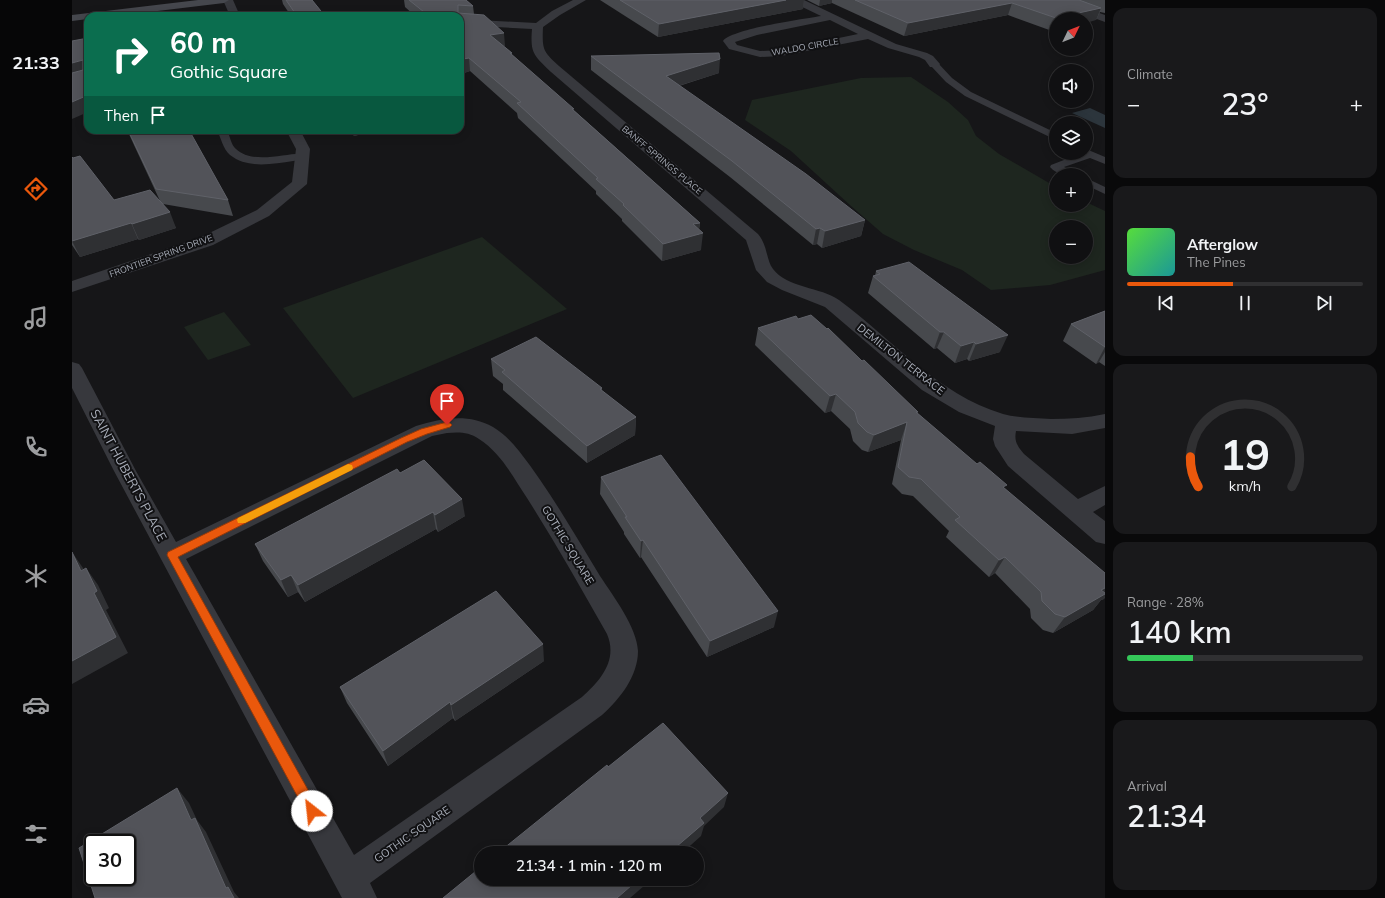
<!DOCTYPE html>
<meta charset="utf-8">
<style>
body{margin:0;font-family:Mulish,sans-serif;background:#19191b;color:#f1f3f6;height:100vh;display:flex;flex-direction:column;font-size:15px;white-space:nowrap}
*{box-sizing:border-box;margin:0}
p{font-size:13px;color:#9c9d9f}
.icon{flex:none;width:22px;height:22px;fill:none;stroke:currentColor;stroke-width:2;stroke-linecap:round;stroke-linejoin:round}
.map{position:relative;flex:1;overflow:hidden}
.side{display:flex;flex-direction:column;gap:8px;padding:8px;background:#09090a;width:280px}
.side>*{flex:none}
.hud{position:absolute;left:12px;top:12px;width:380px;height:122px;border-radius:12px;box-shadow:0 2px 10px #0003,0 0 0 1px #303032;background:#0b6e4f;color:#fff;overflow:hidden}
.needle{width:26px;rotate:47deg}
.fabs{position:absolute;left:977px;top:12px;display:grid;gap:8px}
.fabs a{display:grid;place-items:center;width:44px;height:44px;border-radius:50%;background:#101012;box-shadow:0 2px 10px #0003,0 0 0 1px #303032;font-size:20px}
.speed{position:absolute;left:12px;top:834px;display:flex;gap:8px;font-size:20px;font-weight:700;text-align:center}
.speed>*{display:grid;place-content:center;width:52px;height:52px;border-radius:50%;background:#101012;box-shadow:0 2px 10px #0003,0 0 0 1px #303032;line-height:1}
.speed .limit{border:2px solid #111;border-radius:6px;background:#fff;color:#111}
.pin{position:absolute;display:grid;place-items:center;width:34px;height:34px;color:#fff;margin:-41px -17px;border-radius:50% 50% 50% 0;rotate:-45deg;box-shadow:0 0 4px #0007}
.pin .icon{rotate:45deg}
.me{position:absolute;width:44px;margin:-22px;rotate:331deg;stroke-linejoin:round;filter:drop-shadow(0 0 3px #0008)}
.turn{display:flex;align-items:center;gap:14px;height:84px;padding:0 20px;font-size:18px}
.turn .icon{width:52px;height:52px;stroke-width:2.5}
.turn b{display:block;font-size:28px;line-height:34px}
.then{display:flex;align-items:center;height:38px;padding:0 20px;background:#0003;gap:8px;font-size:15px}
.big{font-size:30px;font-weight:600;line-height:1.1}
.side .widget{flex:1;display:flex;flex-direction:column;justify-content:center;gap:6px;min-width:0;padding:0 14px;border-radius:12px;background:#19191b}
.side .dial{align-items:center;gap:0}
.dial svg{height:104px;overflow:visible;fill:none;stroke:#303032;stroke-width:7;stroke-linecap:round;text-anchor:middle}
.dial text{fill:#f1f3f6;stroke:none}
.song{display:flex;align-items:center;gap:12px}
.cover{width:48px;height:48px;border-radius:6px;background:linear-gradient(135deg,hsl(110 70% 55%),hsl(180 70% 35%))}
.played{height:4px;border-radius:2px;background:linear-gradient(90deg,#ea580c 45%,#303032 45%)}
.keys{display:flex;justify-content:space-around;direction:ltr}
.heat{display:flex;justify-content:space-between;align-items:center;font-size:22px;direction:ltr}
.charge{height:6px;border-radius:3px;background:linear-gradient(90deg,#34c759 28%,#303032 0)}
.trip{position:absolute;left:402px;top:846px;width:230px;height:40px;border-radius:20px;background:#101012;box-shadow:0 2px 10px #0003,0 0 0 1px #303032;font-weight:600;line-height:40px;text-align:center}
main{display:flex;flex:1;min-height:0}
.dock{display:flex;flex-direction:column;width:72px;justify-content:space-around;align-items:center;background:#060607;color:#9c9d9f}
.dock .icon{width:28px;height:28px}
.dock .current{color:#ea580c}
.dock b{font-size:18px;color:#f1f3f6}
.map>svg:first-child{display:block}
</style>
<main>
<nav class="dock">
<b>21:33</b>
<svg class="icon current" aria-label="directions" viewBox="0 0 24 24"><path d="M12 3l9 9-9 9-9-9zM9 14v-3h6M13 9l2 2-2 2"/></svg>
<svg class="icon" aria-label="music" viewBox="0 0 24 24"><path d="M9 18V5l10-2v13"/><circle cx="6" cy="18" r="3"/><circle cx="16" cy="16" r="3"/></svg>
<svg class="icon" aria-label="phone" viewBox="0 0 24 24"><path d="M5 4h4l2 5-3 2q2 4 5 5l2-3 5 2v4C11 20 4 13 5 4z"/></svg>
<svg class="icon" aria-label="climate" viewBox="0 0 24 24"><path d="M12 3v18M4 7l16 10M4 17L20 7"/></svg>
<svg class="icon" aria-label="car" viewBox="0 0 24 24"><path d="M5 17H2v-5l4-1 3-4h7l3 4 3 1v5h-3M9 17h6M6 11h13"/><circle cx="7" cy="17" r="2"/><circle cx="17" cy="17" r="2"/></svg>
<svg class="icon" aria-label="filters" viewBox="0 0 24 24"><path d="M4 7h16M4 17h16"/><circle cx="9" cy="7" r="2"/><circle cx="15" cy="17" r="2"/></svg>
</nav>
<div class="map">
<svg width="1033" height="898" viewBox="0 0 1033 898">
<rect width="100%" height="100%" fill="#161618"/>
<g fill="#1e261f" fill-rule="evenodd">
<path d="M839 77 876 102 896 120 904 136 927 154 984 187V205H1014V202L1033 211V270L978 285 919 290 890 270 842 250 811 234 779 206 719 151 673 120 680 100 789 78ZM984 227H1014V257H984Z"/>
<path d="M410 237 495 309 281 398 211 308Z"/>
<path d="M152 312 179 345 136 360 112 327Z"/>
</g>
<path fill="#2c353c" d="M1018 108 1033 115V128L1000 113Z"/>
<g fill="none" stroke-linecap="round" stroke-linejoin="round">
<g fill="#37383d" fill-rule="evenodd">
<path d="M862 61 865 62 880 78 899 92 984 133V140L893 96 874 82 859 66 858 64Z"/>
<path d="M145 130H155C158 136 159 145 164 149 184 168 228 147 235 156 232 160 226 160 221 161 200 164 176 169 158 155 151 149 149 138 145 130Z"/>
<path d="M1014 149 1033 157V164L1018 158 992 167 1005 173 1006 175C996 175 985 175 978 167L979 165 1010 153H1014Z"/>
<path d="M1014 178 1033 187V194L1014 185Z"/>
</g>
<g fill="#37383d" fill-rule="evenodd">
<path d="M151 0H161L168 16H158Z"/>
<path d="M501 0H514L488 15 471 27C470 50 471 51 487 66L686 234C696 246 694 260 701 269 715 288 749 287 767 300 820 339 865 394 931 414 946 418 963 418 979 419 997 419 1015 418 1033 414V428L1000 434 944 431C942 441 945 446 952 454L1006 499 1033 486V505L1021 512 1033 521V544L1024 542 936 466 923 446 921 439 923 426 887 412 850 390 753 307 710 290 695 282 684 270 674 240 479 72C462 55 458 54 460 29L388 25V19L464 23 480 11Z"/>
<path d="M719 0H732L824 44 855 53 861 56 868 64 866 67H858L853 60 847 57 816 48 796 39 709 56 688 57 657 49 651 41C660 29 731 19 749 16L720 2ZM758 20 786 34 709 50 688 51 665 45 663 42 685 35Z"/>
<path d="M977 0H991L1033 15V22L978 2Z"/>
<path d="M214 130H228L238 149 235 184 197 216 141 245 0 292V281L129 237 185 210 220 182 224 149Z"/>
<path d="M0 362 7 364 10 368 64 471 104 542 344 426C370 418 396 413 421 427 431 433 440 442 447 451 477 489 503 535 528 576 541 596 565 627 566 651 566 676 548 699 530 715L298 883 305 898H270L42 471 0 388ZM375 433C387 432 397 432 407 439 429 453 441 477 455 498 483 542 509 588 535 634 546 660 529 680 510 697L282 855 114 559 360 436Z"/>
</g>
<path fill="#45474d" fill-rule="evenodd" d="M126 0H157L152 3 44 16H16V19L0 21V15Z"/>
</g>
<g fill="#47494d">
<path d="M210 0H240L253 16H219L211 4Z"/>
<path d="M332 0H394L401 6 402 14 433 46H431L440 53V55L628 223 627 230 629 250 590 261 550 221V219L524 194V191L446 118 445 113 398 71 392 73 388 69V16H343L333 7Z"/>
<path d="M528 0H732L731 9 586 37Z"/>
<path d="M735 0H1033V13L1028 12 1024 20 1014 19H984V30L980 31 936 15 832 36 760 3 747 6Z"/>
<path d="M519 56 647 73 607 86 793 220 789 236 750 248 745 244 741 245 658 177 519 70Z"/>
<path d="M55 130 156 200 161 216 91 204 104 228 67 240 66 239 8 257 0 245V157L42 200 89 203Z"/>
<path d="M278 130H306L282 136Z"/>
<path d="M804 271 928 352 897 361 895 359 883 363 865 348 862 349 796 293 801 276H803Z"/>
<path d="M1033 311V366L1027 362 1024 364 991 341 999 324Z"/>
<path d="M726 319 790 361 846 412 845 413 933 489 1033 573V597L1032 599 1029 600 1021 610 981 633 971 630 959 618 958 609 923 573 917 577 874 537 877 531 841 496 830 494 820 484 829 440 796 452 790 450 781 441 778 429 759 411 753 413 683 345 686 328Z"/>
<path d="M419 359 530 388V391L564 417 563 435 515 463 431 390V384L421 376Z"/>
<path d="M328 473 393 516 366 532 364 529 233 602 226 592 216 597 191 561 183 544Z"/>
<path d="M529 477 702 627 635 657 569 557 568 558 552 534V532L528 494Z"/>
<path d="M472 661 383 721 381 718 316 766 275 703 268 687Z"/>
</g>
<g fill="#2f3033">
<path d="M714 0H732L731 9 586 37 587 24Z"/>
<path d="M748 0H760V3L747 6Z"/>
<path d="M940 3 936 15 832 36 836 23Z"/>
<path d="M1029 8 1024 20 1014 23V19H984V18Z"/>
<path d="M984 19V30L980 31Z"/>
<path d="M432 33 433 46 419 48 418 35Z"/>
<path d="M397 58 398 71 392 73 391 59Z"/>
<path d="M648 59 647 73 593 90 594 76Z"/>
<path d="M11 60 16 72 0 78V63Z"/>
<path d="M16 95V112L0 119V102Z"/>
<path d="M280 130H306L282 136Z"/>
<path d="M98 212 104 228 67 240 60 224Z"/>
<path d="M793 220 789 236 750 248 753 231Z"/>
<path d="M59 223 66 239 8 257 0 241Z"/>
<path d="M628 223 626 235 631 233 629 250 590 261 591 244 621 224Z"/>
<path d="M748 228 745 244 741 245 744 229Z"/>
<path d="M868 332H872L865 348 862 349Z"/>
<path d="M936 335 928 352 897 361 904 344Z"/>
<path d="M902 342 895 359 883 363 889 346Z"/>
<path d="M1033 347V352L1027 362 1024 364Z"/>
<path d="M764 394 759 411 753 413 758 396Z"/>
<path d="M564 417 563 435 515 463V446Z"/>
<path d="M835 422 829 440 796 452 802 435Z"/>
<path d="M390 499 393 516 366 532 363 515Z"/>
<path d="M361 512 364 529 233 602 226 585Z"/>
<path d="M571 540 569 557 568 558 569 541Z"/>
<path d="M0 552 11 568 21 587 9 571Z"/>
<path d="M933 557 923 573 917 577 927 560Z"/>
<path d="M14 568 26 585 37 608 34 610 56 653 0 684V661L22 593Z"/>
<path d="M219 575 226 592 216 597 209 580Z"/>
<path d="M1033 588V597L1032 599 1029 600 1021 610 981 633 993 617Z"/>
<path d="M706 611 702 627 635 657 638 641Z"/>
<path d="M471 644 472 661 383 721 379 705Z"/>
<path d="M378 702 381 718 316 766 311 751Z"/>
<path d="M105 788 117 803 125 820 134 832 162 892 167 898H162L154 888 119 820Z"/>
<path d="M656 793 652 807 632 826 629 836 610 853H597L628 818Z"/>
<path d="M567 879H580L558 898H545Z"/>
</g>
<g fill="#525359" stroke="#5f6168" fill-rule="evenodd">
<path d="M214 0H240L253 16H225Z"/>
<path d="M337 0H394L401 6 386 5V13L412 15 432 33 418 35 440 53H438L502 109H500L628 223 621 224 631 233 591 244 551 205 552 204 524 179 526 178 445 103 449 102 397 58 391 59 388 56V16H357Z"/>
<path d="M548 0H714L587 24Z"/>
<path d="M783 0H1007L1029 8 984 18 940 3 836 23Z"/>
<path d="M16 38V95L0 102V73L11 70V60L0 63V41Z"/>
<path d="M647 53 648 59 594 76 734 174 793 220 753 231 748 228 744 229 660 161 519 56Z"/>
<path d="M56 130H117L156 200 84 189Z"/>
<path d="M8 156 42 200 78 190 98 212 60 224 59 223 0 241V157L1 158Z"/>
<path d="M837 262 936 335 904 344 902 342 889 346 872 332H868L801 276 808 274 804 271Z"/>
<path d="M1033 311V347L999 324Z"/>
<path d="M739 315 755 329 756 328 790 361 792 360 846 412H844L905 464 908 462 935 485 931 487 1033 573V588L1029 590 1033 593V594L993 617 983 614 970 601 969 592 933 557 927 560 883 520 888 517 849 479 837 477 826 467 835 422 802 435 795 432 786 423 783 412 764 394 758 396 686 328 724 316 726 319Z"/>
<path d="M464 337 530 388 528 389 564 417 515 446 430 372 433 370 419 359Z"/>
<path d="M589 455 706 611 638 641 571 540 569 541 553 517H555L529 477Z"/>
<path d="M352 460 390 499 363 515 361 512 226 585 219 575 209 580 183 544 325 469 328 473Z"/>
<path d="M0 552 9 571 14 568 25 591 22 593 44 637 0 661Z"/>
<path d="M424 591 471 644 379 705 378 702 311 751 268 687Z"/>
<path d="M591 723 656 793 628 818 632 823 597 853H426L535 765 536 767Z"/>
<path d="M105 788 119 820 123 818 154 888 156 887 162 898H23L7 848ZM21 843H55V877H21Z"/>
<path d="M409 867V879H567L545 898H371Z"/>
</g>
<path fill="#ea580c" stroke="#983908" d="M375 422 378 423 380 425 378 427 355 434 335 442 106 557 245 806 247 811 245 816 240 817 236 816 95 555 96 552 329 438 349 429Z"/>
<path fill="#f59e0b" d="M276 464 280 465 281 468 280 470 173 523H166L165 520 166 518Z"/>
<g text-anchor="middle" stroke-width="4" stroke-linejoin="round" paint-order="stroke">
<g font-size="9" fill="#a8adb8" stroke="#111113">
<text transform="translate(733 47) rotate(-10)" y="3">WALDO CIRCLE</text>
<text transform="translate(590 160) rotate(40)" y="3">BANFF SPRINGS PLACE</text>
<text transform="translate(89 256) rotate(-20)" y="3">FRONTIER SPRING DRIVE</text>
</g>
<g font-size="11" fill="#a8adb8" stroke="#111113">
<text transform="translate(829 359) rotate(38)" y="4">DEMILTON TERRACE</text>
<text transform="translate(496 545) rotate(59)" y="4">GOTHIC SQUARE</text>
<text transform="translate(340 834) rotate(-35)" y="4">GOTHIC SQUARE</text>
</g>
<g font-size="13" fill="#a8adb8" stroke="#111113">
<text transform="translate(57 475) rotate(62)" y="5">SAINT HUBERTS PLACE</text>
</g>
</g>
</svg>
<div class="fabs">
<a><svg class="needle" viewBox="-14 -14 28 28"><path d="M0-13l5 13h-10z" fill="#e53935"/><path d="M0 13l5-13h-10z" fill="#9c9d9f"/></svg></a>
<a><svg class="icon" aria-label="sound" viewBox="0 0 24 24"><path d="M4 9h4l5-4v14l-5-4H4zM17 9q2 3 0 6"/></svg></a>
<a><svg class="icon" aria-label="layers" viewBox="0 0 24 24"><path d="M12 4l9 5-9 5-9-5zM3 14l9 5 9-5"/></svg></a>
<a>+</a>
<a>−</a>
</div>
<div class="speed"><div class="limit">30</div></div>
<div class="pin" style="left:375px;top:425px;background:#d93025"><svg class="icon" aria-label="arrive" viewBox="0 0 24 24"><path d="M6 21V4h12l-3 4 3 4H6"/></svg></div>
<svg class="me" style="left:240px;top:811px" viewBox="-20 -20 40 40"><circle r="19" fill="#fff"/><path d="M0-13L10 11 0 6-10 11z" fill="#ea580c"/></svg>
<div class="trip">21:34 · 1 min · 120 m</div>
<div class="hud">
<div class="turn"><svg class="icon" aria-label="right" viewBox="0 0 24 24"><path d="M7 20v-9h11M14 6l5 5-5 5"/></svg><div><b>60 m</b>Gothic Square</div></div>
<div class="then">Then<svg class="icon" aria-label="arrive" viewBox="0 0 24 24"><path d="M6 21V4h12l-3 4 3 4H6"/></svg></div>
</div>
</div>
<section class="side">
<div class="widget"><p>Climate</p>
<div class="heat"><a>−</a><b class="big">23°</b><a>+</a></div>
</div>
<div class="widget">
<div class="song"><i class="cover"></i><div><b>Afterglow</b><p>The Pines</p></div></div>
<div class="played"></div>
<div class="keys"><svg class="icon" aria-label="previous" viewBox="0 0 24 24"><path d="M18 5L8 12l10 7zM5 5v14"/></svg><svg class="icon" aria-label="pause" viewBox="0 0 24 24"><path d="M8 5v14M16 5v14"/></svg><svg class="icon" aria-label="next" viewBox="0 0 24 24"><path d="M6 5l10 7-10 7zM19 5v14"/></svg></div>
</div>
<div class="widget dial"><svg viewBox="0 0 100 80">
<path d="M14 69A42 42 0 1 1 86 69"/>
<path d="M14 69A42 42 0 0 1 8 46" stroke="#ea580c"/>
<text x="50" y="56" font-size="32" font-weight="700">19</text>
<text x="50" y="72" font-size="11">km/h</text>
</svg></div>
<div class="widget"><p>Range · 28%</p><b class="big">140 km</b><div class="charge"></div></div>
<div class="widget"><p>Arrival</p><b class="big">21:34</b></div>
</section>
</main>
